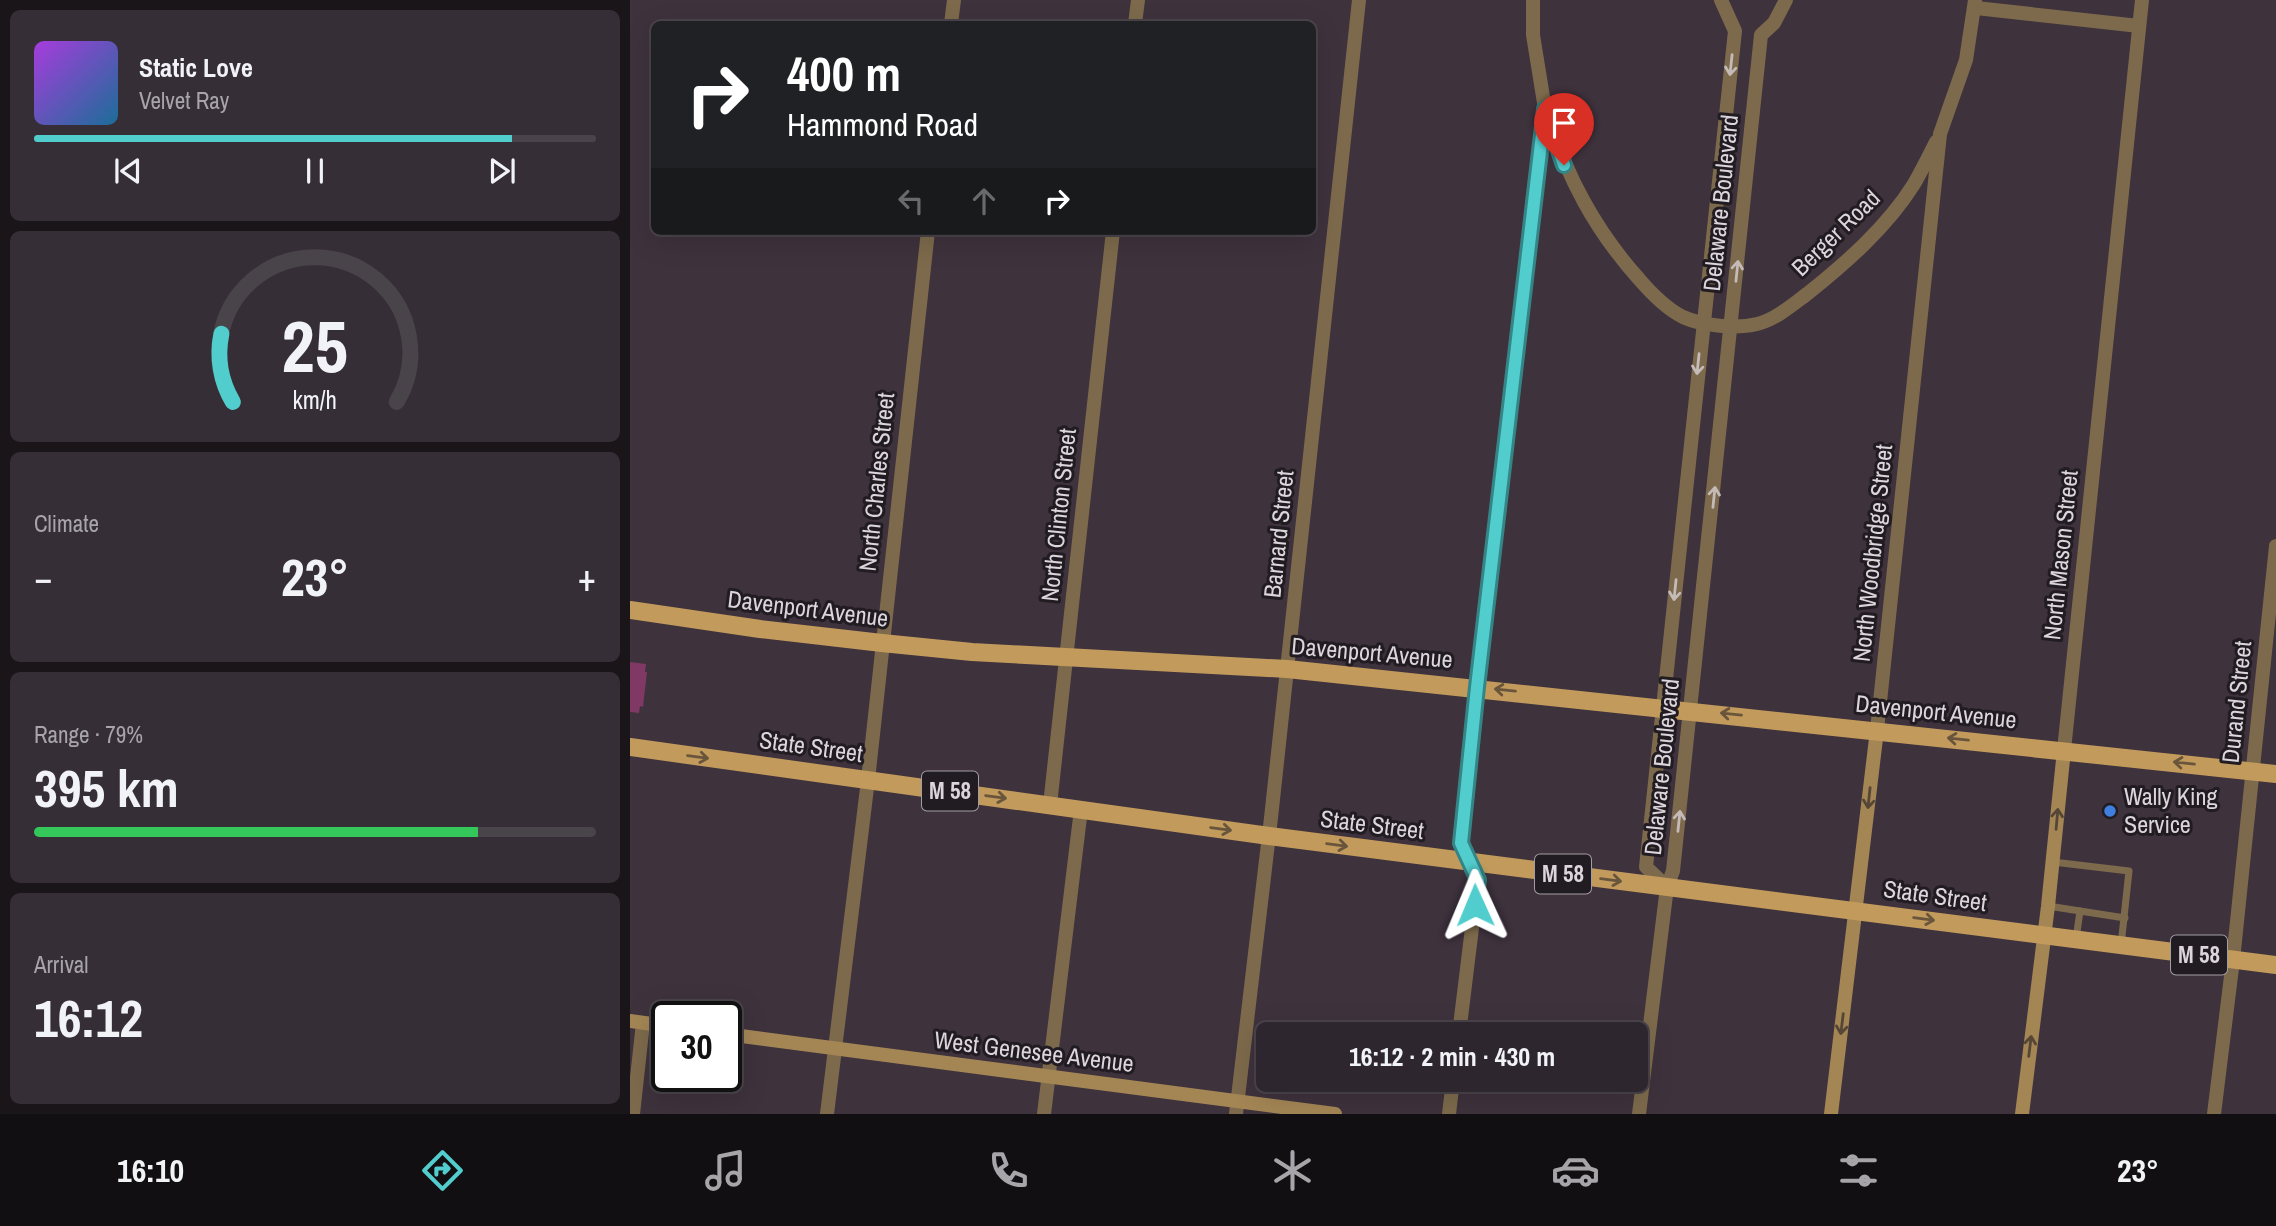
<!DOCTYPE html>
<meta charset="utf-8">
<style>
body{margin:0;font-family:"Archivo Narrow",sans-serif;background:#362e36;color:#f1f3f6;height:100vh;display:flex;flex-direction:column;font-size:26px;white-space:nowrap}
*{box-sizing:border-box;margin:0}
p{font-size:23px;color:#a7a5aa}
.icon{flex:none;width:38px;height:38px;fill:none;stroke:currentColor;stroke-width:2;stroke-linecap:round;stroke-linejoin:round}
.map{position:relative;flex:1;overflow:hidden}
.panel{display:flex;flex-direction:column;gap:10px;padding:10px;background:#191519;width:630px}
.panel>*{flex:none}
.hud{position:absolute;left:21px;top:21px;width:665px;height:214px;border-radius:10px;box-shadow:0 7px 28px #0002,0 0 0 2px #49434a;background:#202124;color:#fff;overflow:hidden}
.speed{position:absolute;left:21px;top:1001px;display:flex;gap:14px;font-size:35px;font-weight:700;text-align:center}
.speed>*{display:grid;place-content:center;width:91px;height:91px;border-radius:50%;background:#2e262e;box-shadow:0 7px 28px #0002,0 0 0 2px #49434a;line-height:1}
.speed .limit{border:4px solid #111;border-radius:10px;background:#fff;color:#111}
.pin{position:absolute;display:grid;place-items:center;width:60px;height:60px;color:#fff;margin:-72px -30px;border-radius:50% 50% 50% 0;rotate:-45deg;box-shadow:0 0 7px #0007}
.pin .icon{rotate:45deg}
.me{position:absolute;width:77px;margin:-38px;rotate:359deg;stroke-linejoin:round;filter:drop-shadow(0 0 5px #0008)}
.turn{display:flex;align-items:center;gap:24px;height:147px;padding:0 21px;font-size:32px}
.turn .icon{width:91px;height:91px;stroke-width:2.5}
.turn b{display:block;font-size:49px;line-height:60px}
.lanes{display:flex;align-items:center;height:66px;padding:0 21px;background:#0003;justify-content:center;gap:35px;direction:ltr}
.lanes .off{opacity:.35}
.big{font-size:52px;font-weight:700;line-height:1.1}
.panel .card{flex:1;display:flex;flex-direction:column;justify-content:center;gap:10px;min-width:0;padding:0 24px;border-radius:10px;background:#362e36}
.panel .dial{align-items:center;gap:0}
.dial svg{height:182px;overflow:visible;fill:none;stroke:#49434a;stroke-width:7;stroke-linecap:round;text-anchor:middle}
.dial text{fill:#f1f3f6;stroke:none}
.song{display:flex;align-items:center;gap:21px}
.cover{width:84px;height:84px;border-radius:10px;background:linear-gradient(135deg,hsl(280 70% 55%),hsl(200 70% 35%))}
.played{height:7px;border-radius:4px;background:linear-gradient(90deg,#52cdce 85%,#49434a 85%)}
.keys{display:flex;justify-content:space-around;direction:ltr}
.heat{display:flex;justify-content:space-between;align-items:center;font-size:38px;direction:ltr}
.charge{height:10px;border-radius:5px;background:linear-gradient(90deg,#34c759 79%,#49434a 0)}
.trip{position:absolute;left:626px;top:1022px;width:392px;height:70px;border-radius:10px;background:#2e262e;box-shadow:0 7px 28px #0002,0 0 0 2px #49434a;font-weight:700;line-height:70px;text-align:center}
.tab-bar{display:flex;height:112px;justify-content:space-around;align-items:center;background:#120f12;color:#a7a5aa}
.tab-bar .icon{width:49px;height:49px}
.tab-bar .selected{color:#52cdce}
.tab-bar b{font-size:32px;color:#f1f3f6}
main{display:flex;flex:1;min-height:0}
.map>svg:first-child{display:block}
</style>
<main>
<section class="panel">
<div class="card">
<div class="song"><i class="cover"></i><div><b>Static Love</b><p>Velvet Ray</p></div></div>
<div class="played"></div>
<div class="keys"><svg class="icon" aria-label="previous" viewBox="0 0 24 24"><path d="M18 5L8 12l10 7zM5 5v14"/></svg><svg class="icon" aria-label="pause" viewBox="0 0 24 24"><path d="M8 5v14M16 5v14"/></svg><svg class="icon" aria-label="next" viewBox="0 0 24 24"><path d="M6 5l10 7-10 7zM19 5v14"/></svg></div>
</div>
<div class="card dial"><svg viewBox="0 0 100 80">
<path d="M14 69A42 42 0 1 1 86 69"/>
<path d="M14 69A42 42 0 0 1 9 39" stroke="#52cdce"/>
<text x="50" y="56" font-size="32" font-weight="700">25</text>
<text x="50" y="72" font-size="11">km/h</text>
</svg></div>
<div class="card"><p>Climate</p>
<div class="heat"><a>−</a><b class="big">23°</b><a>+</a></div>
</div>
<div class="card"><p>Range · 79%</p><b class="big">395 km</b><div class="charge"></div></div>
<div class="card"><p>Arrival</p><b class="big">16:12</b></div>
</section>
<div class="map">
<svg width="1646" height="1114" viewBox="0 0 1646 1114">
<rect width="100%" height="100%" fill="#3e323d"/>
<path fill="#7f3964" d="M0 662 16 664 15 672H17L13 707 10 706 9 713 0 712Z"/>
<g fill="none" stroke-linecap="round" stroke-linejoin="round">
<g stroke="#7d6a4c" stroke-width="7">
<path d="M1423 862 1499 871 1491 945"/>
<path d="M1418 906 1450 911"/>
<path d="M1446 939 1450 911 1495 918"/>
</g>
<g stroke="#7d6a4c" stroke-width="14">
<path d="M1346 8 1509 26"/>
<path d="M321 24 324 0"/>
<path d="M505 24 508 0"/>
<path d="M917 114C937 177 965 230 1009 279 1021 293 1037 309 1053 317 1073 326 1106 329 1127 324 1145 320 1162 305 1177 294 1216 263 1257 227 1284 184 1292 170 1299 156 1306 142"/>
<path d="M1247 730 1310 134 1336 60 1345 0"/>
<path d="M1434 750 1512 0"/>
<path d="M420 805 483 231"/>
<path d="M1037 887 1016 867 1105 31 1091 0"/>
<path d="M829 1034 848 879 831 843 849 670 915 109 903 35V0"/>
<path d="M3 1114 13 1023"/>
<path d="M197 1114 238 780 298 231"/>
<path d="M414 1114 451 809"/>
<path d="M606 1114 641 818 729 0"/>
<path d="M819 1114 823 1080"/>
<path d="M1009 1114 1037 887 1043 871 1131 35 1144 23 1156 0"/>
<path d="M1584 1114 1603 960 1646 546"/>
</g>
<g stroke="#a48655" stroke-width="14">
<path d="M0 1021 37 1026"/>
<path d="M96 1034 705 1114"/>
<path d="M1201 1114 1247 730"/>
<path d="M1392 1114 1418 906 1434 750"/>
</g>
<g stroke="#c29b5c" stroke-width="18">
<path d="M0 610 130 629 252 643 342 652 657 669 1646 774"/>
<path d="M0 747 639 836 1646 965"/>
</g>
</g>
<defs><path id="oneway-shaft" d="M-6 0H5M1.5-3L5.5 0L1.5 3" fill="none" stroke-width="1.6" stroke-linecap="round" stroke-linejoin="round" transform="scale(1.75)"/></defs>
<g stroke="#c4bab8">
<use href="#oneway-shaft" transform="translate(1101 65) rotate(96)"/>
<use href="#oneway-shaft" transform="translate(1107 271) rotate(-84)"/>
<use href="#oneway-shaft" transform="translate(1068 364) rotate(96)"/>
<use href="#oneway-shaft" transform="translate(1084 497) rotate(-84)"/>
<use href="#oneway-shaft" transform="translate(1045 590) rotate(96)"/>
<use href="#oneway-shaft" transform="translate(1049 821) rotate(-84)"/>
</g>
<g stroke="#69553c">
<use href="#oneway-shaft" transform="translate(875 690) rotate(-174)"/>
<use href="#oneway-shaft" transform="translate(1101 714) rotate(-174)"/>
<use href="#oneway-shaft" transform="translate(1328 739) rotate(-174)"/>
<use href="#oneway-shaft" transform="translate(68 757) rotate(8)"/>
<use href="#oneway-shaft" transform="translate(1554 763) rotate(-174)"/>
<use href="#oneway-shaft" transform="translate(366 797) rotate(8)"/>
<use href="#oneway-shaft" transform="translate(591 829) rotate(8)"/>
<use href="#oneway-shaft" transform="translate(707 845) rotate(7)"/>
<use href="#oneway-shaft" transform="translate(981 880) rotate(7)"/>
<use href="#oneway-shaft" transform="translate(1294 919) rotate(8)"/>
</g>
<g stroke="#554636">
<use href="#oneway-shaft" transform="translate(1239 798) rotate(96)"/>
<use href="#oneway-shaft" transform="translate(1427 819) rotate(-85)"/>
<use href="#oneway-shaft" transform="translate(1212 1024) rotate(97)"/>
<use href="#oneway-shaft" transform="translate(1400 1046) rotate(-83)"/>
</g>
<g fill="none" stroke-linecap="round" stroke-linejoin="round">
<g stroke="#358586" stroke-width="18">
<path id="route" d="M845 905 848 880 831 843 847 687 915 109 934 165"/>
</g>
<use href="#route" stroke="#52cdce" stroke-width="12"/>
</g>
<circle fill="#3f7fe0" stroke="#211c21" stroke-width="2.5" cx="1480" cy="811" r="7"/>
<g text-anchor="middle" stroke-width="6" stroke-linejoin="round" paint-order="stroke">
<g fill="#211c21" stroke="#a49ea4" stroke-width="2">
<rect x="292" y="771.5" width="56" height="39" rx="5"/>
<rect x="905" y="854.5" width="56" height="39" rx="5"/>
<rect x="1541" y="935.5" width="56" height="39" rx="5"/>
</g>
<g font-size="23" font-weight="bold" fill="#dcd5dc">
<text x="320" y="799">M 58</text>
<text x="933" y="882">M 58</text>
<text x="1569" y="963">M 58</text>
</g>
<g font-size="24" fill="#dcd5dc" stroke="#211c21">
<text transform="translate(1091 203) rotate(-84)" y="8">Delaware Boulevard</text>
<text transform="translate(1206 233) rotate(-44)" y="8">Berger Road</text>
<text transform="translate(247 482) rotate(-84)" y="8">North Charles Street</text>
<text transform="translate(429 515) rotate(-84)" y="8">North Clinton Street</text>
<text transform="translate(649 534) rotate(-84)" y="8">Barnard Street</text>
<text transform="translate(1243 553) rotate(-84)" y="8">North Woodbridge Street</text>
<text transform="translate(1431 555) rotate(-84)" y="8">North Mason Street</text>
<text transform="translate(178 609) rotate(7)" y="8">Davenport Avenue</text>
<text transform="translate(742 653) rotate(5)" y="8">Davenport Avenue</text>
<text transform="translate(1607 702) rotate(-84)" y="8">Durand Street</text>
<text transform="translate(1306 712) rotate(6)" y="8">Davenport Avenue</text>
<text transform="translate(181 747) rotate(8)" y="8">State Street</text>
<text transform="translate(1032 767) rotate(-84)" y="8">Delaware Boulevard</text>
<text transform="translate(742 825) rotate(7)" y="8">State Street</text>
<text transform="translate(1305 896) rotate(8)" y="8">State Street</text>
<text transform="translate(404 1052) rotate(7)" y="8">West Genesee Avenue</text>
</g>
<g font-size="24" fill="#dcd5dc" stroke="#211c21" text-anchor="start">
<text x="1494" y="805">Wally King<tspan x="1494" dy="28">Service</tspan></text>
</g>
</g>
</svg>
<div class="speed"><div class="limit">30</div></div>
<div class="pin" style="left:934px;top:165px;background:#d93025"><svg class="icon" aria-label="arrive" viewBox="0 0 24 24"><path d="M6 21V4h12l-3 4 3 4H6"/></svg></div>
<svg class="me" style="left:845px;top:905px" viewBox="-20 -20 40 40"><path d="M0-17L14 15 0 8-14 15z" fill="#52cdce" stroke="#fff" stroke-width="4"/></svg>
<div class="trip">16:12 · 2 min · 430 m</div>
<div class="hud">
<div class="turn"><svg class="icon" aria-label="right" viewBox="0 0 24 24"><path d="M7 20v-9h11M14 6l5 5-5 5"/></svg><div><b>400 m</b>Hammond Road</div></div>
<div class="lanes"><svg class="icon off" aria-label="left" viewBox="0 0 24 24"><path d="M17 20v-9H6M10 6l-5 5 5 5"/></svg><svg class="icon off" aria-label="ahead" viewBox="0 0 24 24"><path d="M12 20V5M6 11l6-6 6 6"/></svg><svg class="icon" aria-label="right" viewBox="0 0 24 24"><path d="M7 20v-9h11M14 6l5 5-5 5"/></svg></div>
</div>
</div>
</main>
<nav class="tab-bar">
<b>16:10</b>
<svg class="icon selected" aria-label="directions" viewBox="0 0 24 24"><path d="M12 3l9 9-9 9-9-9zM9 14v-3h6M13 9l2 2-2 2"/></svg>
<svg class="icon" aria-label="music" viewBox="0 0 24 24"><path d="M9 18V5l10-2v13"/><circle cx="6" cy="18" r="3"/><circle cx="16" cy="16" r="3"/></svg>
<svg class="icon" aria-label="phone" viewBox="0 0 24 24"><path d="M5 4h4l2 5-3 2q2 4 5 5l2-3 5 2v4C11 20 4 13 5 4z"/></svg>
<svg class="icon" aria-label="climate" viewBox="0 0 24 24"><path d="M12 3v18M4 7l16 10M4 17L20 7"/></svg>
<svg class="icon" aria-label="car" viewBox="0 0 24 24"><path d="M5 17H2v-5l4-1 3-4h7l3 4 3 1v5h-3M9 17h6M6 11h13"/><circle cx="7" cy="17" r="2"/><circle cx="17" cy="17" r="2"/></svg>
<svg class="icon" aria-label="filters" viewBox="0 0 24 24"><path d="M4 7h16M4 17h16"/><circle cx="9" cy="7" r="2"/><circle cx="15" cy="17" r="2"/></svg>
<b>23°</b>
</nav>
